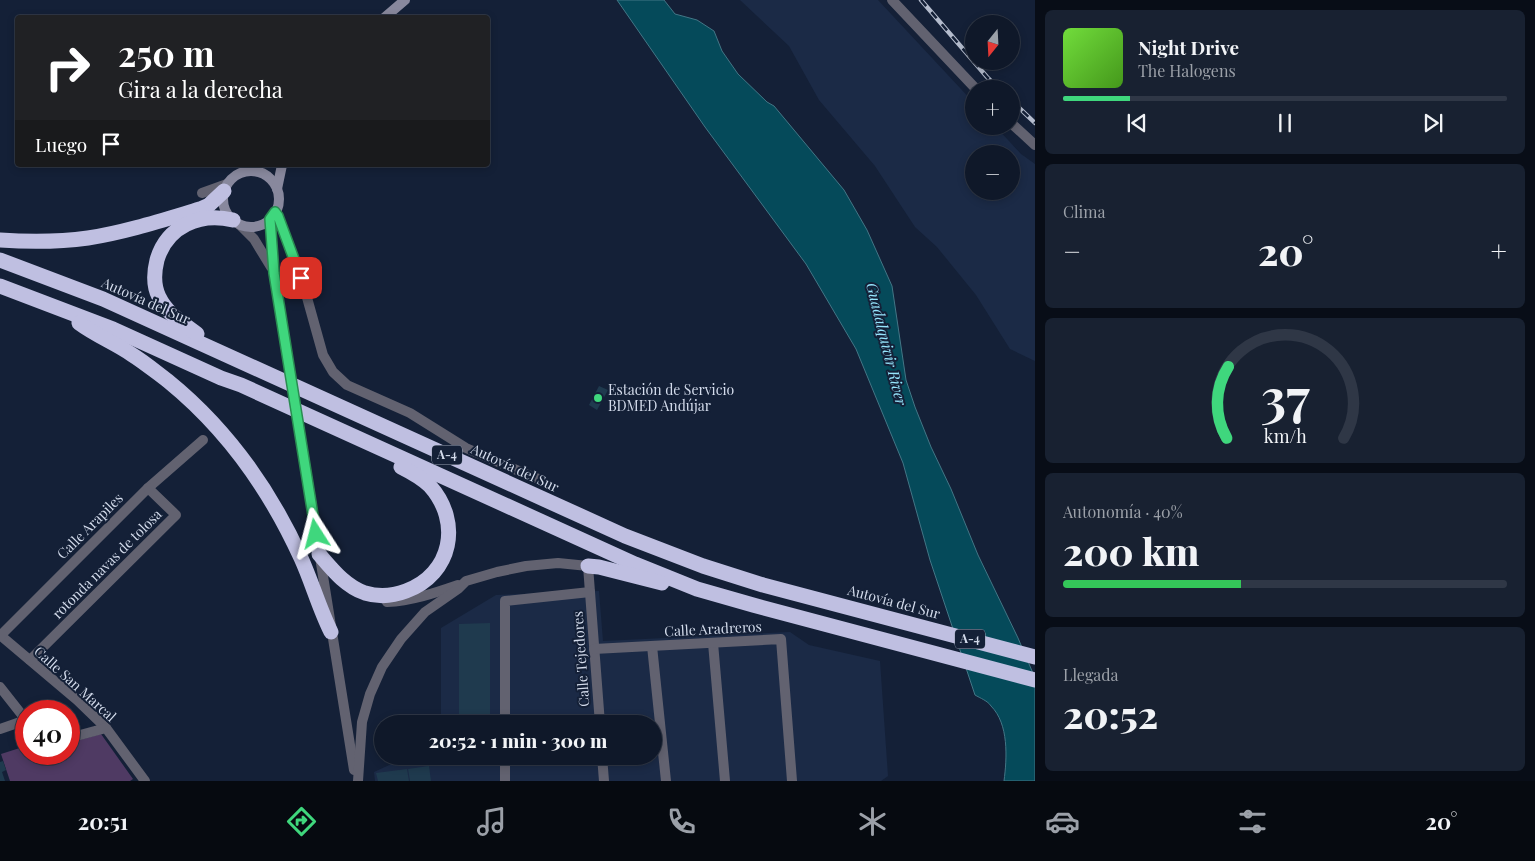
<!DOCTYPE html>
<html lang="es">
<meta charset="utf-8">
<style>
body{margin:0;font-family:"Playfair Display",serif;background:#182131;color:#f1f3f6;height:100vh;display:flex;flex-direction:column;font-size:19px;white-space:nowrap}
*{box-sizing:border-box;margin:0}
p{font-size:16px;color:#9ba0a8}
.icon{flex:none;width:28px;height:28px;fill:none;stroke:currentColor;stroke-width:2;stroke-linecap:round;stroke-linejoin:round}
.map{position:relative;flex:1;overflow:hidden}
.details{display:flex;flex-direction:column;gap:10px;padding:10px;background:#080d17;width:500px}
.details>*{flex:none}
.top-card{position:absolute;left:15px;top:15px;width:475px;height:152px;border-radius:5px;box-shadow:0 2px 8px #0003,0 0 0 1px #2f3746;background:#202124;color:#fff;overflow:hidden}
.needle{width:32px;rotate:198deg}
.tools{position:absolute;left:965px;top:15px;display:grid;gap:10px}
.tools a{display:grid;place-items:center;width:55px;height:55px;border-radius:50%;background:#0f1829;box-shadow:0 2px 8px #0003,0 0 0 1px #2f3746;font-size:25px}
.speed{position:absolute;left:15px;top:700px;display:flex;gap:10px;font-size:25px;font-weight:700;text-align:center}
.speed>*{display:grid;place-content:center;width:65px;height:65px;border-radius:50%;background:#0f1829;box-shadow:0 2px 8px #0003,0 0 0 1px #2f3746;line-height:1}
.speed .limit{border:8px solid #d22;background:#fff;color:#111}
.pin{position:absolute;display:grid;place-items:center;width:42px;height:42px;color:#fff;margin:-21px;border-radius:10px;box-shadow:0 2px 8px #0006}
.me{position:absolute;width:55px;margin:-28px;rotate:351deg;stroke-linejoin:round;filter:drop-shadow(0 0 4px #0008)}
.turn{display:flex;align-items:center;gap:18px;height:105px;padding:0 20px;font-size:22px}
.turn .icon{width:65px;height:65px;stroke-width:2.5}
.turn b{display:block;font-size:35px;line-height:42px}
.then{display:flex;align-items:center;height:48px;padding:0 20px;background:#0003;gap:10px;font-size:19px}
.big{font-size:38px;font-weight:800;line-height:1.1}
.details .tile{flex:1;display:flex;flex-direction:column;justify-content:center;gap:8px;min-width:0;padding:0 18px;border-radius:8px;background:#182131}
.details .dial{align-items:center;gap:0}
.dial svg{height:130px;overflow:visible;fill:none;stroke:#2f3746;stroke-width:7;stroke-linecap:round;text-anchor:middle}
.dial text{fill:#f1f3f6;stroke:none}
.song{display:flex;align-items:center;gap:15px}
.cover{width:60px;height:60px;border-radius:8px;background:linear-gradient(135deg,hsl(100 70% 55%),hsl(100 70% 35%))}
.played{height:5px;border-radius:2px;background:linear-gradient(90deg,#3fd77d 15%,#2f3746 15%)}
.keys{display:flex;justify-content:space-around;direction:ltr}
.heat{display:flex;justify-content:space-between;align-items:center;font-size:28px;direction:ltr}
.charge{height:8px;border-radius:4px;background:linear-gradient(90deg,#34c759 40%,#2f3746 0)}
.trip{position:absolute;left:374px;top:715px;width:288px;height:50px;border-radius:25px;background:#0f1829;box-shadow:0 2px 8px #0003,0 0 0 1px #2f3746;font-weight:800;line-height:50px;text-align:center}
.dock{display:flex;height:80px;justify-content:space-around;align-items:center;background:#060a10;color:#9ba0a8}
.dock .icon{width:35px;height:35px}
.dock .current{color:#3fd77d}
.dock b{font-size:22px;color:#f1f3f6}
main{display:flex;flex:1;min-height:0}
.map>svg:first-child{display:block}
</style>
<main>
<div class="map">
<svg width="1035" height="781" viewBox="0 0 1035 781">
<rect width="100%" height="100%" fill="#142037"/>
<g fill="#1b2a46" fill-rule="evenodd">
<path d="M740 0H878L974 103V126H995L1021 154 1035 164V361L1010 349 976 295 937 247 915 227 875 166 819 100 789 46ZM974 154H1011V191H974Z"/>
<path d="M599 591 603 641 790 632 809 645 880 661 888 776 881 781H375L374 772 409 756H652V724H441V628L496 595Z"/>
</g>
<path fill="#4f3a63" d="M101 734 133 779 130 781H10L1 754 26 746V754H69V743Z"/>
<path fill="#054a5a" stroke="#437686" d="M617 0H664L675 14 697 20 714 31 722 51 738 74 767 102 774 106 844 190 867 230 892 286 906 380 915 407 931 447 951 489 978 555 1018 638 1035 678V781H1004C1007 758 1009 724 991 706 988 701 980 698 975 695L930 560 903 463 856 349 806 264 705 127Z"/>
<g fill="#1f3a4e">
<path d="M599 386 608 390 597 410 589 405Z"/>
<path d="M490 623V724H459V624Z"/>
<path d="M3 761 6 770 2 772 5 781H0V762Z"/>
<path d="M429 766 431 781H410L408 769Z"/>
<path d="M407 769 409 781H378L376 773Z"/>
</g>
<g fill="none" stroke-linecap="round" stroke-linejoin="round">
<g stroke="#626270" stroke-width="10">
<path d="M202 193 227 184"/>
<path d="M275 212 278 216 306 294 323 355 333 372 347 385 410 413 466 448 528 475 541 480"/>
<path d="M588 566 600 724"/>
<path d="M0 635 77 700 106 728 145 781"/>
<path d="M0 636 148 488 203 440"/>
<path d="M713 643 725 781"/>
<path d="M652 646 666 781"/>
<path d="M594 649 781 639 792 781"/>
<path d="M30 660 176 515 148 488"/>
<path d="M0 687 26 720"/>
<path d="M505 724V601L590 592"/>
<path d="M0 729 26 720"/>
<path d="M69 738 106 728"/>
<path d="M505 756V781"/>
<path d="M602 756 604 781"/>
</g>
<g stroke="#626270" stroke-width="10">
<path d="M892 0 976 89"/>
<path d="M1011 123 1035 145"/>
<path d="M270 219 274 273 286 349"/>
<path d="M239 224 254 239 271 267"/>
<path d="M304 457 354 770"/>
<path d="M387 602C411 601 435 593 458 585"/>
<path d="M358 781 362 722 370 694 382 667 401 639 425 612 458 589 466 581 497 572 526 566 558 563 588 566"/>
</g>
<g stroke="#88889d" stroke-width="10">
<path d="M384 18 405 0"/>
<circle cx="251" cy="199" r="28"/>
<path d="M277 189 282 165"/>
</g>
<g stroke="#bfbfe1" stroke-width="15">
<path d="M0 240C29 242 59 242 88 238 126 232 163 220 200 209L209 205 224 191"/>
<path d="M0 260 103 299 625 536 703 566 763 585 1035 657"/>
<path d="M0 286 113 329 221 378 241 385 635 564 697 589 753 605 1035 680"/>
<path d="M79 323C95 335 115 343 131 354 144 362 156 372 168 381 227 429 270 490 301 558 312 582 319 608 331 632"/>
<path d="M197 334C183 323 167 314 159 297 153 285 154 272 157 260 167 226 200 212 233 220"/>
<path d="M319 554C332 569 345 586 365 593 378 597 393 596 406 591 452 574 462 522 430 486 422 478 411 472 401 467"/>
<path d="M588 566 599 567 662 583"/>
</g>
<g stroke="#b4bccd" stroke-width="4.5">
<g id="rail">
<path d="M921 0 987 77 999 89"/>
<path d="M1011 100 1035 123"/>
</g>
</g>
<use href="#rail" stroke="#142037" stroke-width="2.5" stroke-dasharray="8" stroke-linecap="butt"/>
<path stroke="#626270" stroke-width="10" d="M286 349 304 457"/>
</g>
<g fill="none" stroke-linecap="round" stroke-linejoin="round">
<g stroke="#298c51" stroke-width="12">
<path id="route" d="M301 278 278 216 275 212 270 219 274 273 316 534"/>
</g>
<use href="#route" stroke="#3fd77d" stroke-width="9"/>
</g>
<circle fill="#3fd77d" stroke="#142037" stroke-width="2" cx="598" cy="398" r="5"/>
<g text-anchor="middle" stroke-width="4" stroke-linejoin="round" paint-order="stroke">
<g fill="#142037" stroke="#9aa3b5" stroke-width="1">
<rect x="432" y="445.5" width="30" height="19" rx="4"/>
<rect x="955" y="629.5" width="30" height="19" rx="4"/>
</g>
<g font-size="12" font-weight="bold" fill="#d3dbeb">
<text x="447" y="459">A-4</text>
<text x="970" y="643">A-4</text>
</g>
<g font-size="14" fill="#d3dbeb" stroke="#142037">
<text transform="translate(146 301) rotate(24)" y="5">Autovía del Sur</text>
<text transform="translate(515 468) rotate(25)" y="5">Autovía del Sur</text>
<text transform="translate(90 526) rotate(-45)" y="5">Calle Arapiles</text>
<text transform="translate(107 564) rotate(-45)" y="5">rotonda navas de tolosa</text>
<text transform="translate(894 602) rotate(15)" y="5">Autovía del Sur</text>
<text transform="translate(713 629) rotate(-3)" y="5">Calle Aradreros</text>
<text transform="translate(581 659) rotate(-94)" y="5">Calle Tejedores</text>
<text transform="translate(75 684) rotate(42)" y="5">Calle San Marcal</text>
</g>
<g font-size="14" fill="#d3dbeb" stroke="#142037" text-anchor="start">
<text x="608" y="395">Estación de Servicio<tspan x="608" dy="16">BDMED Andújar</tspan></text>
</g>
<g font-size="15" font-style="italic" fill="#95e4fc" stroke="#142037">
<text transform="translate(886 344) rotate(76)" y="5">Guadalquivir River</text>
</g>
</g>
</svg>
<div class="tools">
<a><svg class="needle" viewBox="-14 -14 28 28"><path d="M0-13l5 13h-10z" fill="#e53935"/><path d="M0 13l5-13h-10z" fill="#9ba0a8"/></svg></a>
<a>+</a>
<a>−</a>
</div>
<div class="speed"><div class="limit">40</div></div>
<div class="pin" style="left:301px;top:278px;background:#d93025"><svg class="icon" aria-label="arrive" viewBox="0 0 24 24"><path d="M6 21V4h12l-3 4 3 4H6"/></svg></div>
<svg class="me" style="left:316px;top:534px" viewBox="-20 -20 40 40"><path d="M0-17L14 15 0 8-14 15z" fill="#3fd77d" stroke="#fff" stroke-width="4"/></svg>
<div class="trip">20:52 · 1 min · 300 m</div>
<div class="top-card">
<div class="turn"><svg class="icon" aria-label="right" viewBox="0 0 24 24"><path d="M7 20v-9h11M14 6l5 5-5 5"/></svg><div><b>250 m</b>Gira a la derecha</div></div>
<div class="then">Luego<svg class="icon" aria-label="arrive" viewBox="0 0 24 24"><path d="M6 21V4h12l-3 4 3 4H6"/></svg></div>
</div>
</div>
<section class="details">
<div class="tile">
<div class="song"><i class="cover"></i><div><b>Night Drive</b><p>The Halogens</p></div></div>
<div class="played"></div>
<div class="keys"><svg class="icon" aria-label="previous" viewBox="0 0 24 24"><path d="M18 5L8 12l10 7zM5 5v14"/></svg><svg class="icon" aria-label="pause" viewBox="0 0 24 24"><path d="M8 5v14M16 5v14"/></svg><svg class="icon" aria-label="next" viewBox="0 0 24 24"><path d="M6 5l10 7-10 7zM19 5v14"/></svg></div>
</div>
<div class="tile"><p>Clima</p>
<div class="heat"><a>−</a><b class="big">20°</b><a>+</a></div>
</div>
<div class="tile dial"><svg viewBox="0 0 100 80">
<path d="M14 69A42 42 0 1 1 86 69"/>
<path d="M14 69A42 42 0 0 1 15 25" stroke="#3fd77d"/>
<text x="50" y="56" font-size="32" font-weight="700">37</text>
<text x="50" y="72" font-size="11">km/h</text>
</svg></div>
<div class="tile"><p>Autonomía · 40%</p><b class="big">200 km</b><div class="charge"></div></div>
<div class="tile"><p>Llegada</p><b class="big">20:52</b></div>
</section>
</main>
<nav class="dock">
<b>20:51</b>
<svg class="icon current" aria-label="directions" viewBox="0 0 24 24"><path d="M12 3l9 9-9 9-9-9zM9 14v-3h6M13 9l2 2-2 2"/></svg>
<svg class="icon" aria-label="music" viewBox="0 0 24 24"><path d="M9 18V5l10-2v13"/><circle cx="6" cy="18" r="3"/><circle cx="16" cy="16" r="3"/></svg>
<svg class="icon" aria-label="phone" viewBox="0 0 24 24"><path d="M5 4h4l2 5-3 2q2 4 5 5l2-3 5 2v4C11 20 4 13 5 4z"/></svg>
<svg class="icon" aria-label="climate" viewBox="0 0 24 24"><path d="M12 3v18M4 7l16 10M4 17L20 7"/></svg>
<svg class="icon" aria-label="car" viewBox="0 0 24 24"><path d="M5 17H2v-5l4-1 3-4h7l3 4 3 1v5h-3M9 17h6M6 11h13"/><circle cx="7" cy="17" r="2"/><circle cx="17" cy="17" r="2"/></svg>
<svg class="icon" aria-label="filters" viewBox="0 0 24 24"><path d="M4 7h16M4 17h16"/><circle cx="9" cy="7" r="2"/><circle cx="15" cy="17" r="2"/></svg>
<b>20°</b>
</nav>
